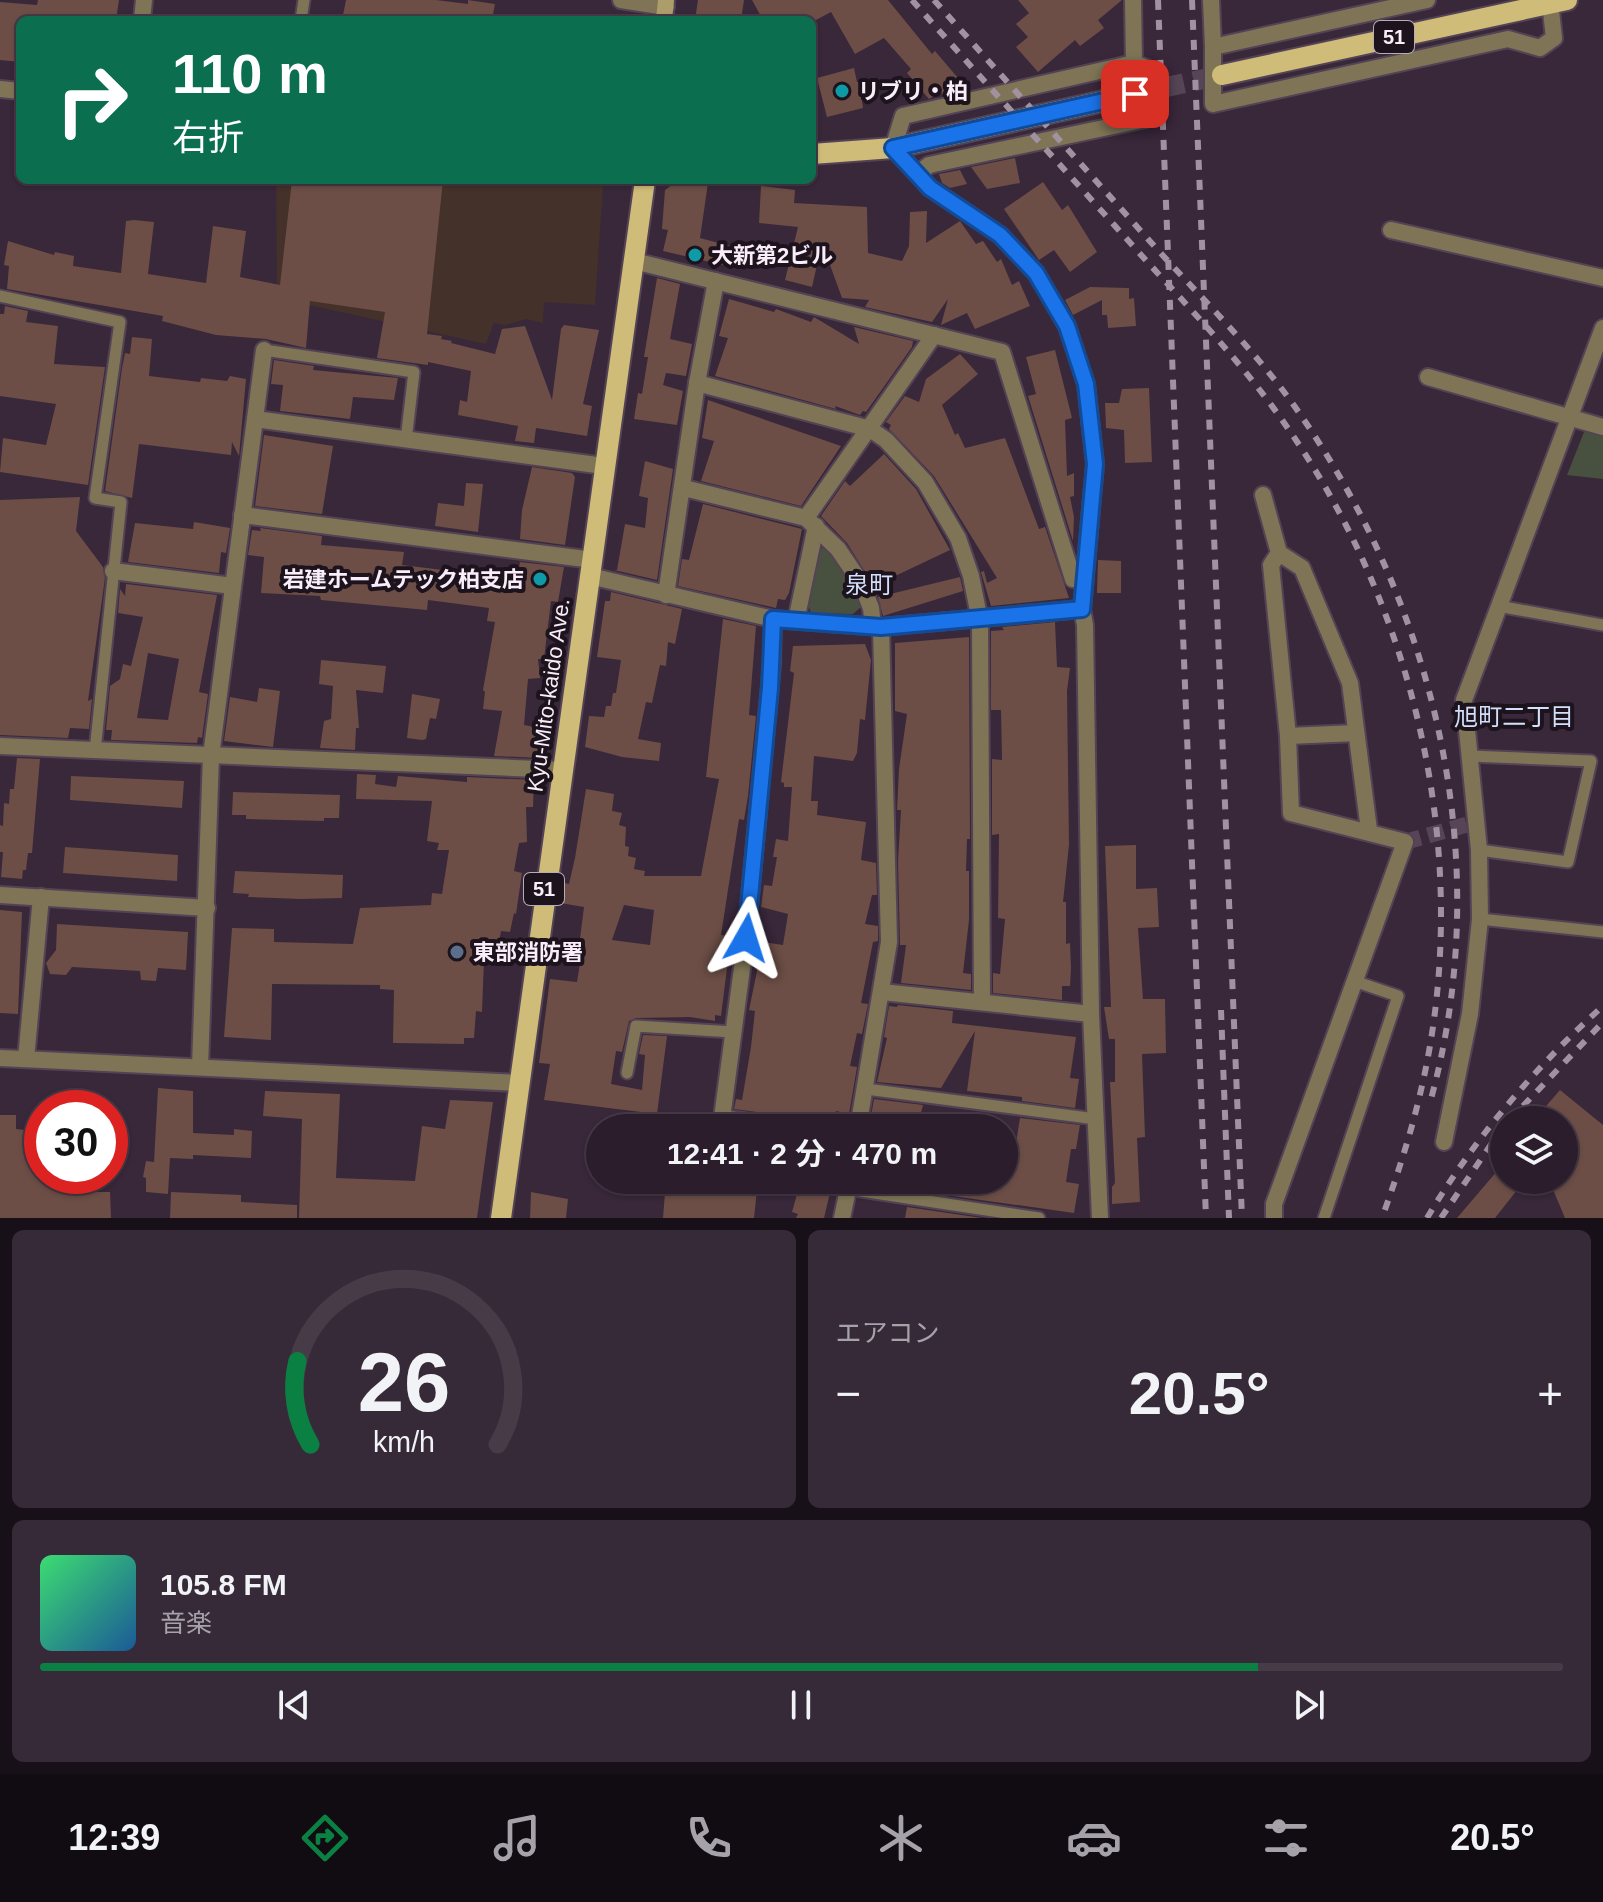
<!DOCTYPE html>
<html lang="ja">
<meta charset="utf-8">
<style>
body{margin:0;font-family:Arial,"Noto Sans JP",sans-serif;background:#372a38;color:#f1f3f6;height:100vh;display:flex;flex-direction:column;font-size:30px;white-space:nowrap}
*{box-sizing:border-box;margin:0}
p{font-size:26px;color:#a6a2a9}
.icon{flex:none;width:44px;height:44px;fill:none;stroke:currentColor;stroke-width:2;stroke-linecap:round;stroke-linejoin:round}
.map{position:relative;height:1218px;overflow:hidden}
.details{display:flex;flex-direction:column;gap:12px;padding:12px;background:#181018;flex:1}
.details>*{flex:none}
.banner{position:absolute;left:16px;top:16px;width:800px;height:168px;border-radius:12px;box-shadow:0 2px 6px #0004,0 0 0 2px #473b48;background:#0b6e4f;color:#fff;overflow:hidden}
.buttons{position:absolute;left:1490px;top:1106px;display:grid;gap:16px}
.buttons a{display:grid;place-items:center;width:88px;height:88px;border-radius:50%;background:#2b1d2c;box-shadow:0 2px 6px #0004,0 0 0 2px #473b48;font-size:40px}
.speed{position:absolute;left:24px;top:1090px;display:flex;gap:16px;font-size:40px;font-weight:700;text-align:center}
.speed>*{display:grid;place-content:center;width:104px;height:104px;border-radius:50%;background:#2b1d2c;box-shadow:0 2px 6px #0004,0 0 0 2px #473b48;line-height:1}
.speed .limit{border:12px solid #d22;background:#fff;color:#111}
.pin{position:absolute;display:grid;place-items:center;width:68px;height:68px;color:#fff;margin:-34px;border-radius:16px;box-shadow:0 4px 12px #0006}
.me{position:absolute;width:88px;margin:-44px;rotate:6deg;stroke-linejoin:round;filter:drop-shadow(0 0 6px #0008)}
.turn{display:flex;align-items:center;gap:28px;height:168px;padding:0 24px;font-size:36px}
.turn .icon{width:104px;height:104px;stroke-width:2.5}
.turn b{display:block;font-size:56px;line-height:68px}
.big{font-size:60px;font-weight:700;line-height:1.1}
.details .tile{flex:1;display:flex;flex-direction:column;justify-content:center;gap:12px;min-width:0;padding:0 28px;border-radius:12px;background:#372a38}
.details .dial{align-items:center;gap:0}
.dial svg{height:208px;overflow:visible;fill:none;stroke:#473b48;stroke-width:7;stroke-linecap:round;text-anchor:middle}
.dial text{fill:#f1f3f6;stroke:none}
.song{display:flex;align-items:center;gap:24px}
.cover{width:96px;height:96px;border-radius:12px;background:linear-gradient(135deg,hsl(140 70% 55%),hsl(210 70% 35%))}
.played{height:8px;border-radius:4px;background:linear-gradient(90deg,#0b8043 80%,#473b48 80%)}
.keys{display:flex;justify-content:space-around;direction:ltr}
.heat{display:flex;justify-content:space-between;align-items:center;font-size:44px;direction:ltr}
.details .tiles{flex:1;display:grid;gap:12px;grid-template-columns:1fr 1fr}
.tile:last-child{grid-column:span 2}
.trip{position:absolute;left:586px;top:1114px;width:432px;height:80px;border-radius:40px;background:#2b1d2c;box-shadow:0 2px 6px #0004,0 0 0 2px #473b48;font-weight:700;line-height:80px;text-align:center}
.dock{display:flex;height:128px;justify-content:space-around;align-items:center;background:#110c12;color:#a6a2a9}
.dock .icon{width:56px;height:56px}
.dock .selected{color:#0b8043}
.dock b{font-size:36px;color:#f1f3f6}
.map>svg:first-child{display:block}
</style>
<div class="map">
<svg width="1603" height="1218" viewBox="0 0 1603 1218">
<rect width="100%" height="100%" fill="#39273a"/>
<path fill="#44312a" d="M276 180H598L603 186 595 305 544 302 543 323 526 319 506 325 494 323 486 344 277 298Z"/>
<g fill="#485140">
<path d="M1586 427 1603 433V479L1567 475Z"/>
<path d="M827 547 846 568 863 605 853 614 817 613 811 612 806 602 819 549Z"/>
</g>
<g fill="#6c4e46" fill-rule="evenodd">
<path d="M38 0H119L116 20H20V62L0 60V2L37 5Z"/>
<path d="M346 0H436L468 4V0L495 4 492 20H342Z"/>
<path d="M698 0H744L741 20H695Z"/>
<path d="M752 0H888L932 54 935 51 964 85 954 93 943 96 941 92 929 99 907 73 911 69 884 38 855 54 831 12 816 20H763Z"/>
<path d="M1018 0H1122L1098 20 1104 28 1080 46 1075 40 1038 72 1016 47 1028 37 1016 24 1029 13Z"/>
<path d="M854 68 857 82 862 81 866 100 862 101 863 108 827 117 817 78Z"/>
<path d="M1015 158 1020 183 987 189 971 167Z"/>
<path d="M960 170 967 184 950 188 942 183 939 174Z"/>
<path d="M292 180H443L427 334 442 336 441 339 452 341 451 343 495 354 502 329 525 326 552 400 561 329 564 325 599 330 583 404 592 406 587 436 536 428 534 443 515 441 518 426 458 415 460 400 467 402 471 371 428 362V365L377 358 385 312 310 301 306 348 266 339 216 335 162 321 163 316 7 289 9 266 4 265 8 241 54 255 55 252 74 256 73 266 121 273 126 221 134 220 154 222 148 274 206 283 213 226 246 231 240 277 280 285Z"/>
<path d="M679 180 708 183 700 238 730 246 723 265 663 251 668 230 662 229 665 190Z"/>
<path d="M1043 182 1062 210 1068 205 1097 252 1070 272 1054 250 1039 260 1004 209Z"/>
<path d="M761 186 795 190 794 203 867 207 868 253 902 261 909 246 910 212 927 211 926 243 960 221 976 244 983 241 997 262 1001 259 1012 285 1019 281 1030 306 975 329 967 313 941 325 948 299 932 322 865 307 869 300 842 298 822 243 812 287 785 280 798 227 759 223Z"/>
<path d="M657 278 680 284 670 339 692 344 686 376 666 373 663 385 683 391 677 425 634 419 638 393 642 394 648 357H644Z"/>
<path d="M1090 287 1129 288V299L1134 298 1136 326 1108 328 1107 315H1102V300L1073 315 1065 300Z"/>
<path d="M729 299 774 312 776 309 811 322 814 317 859 344 854 327 913 341 912 347 866 412 863 411 860 415 835 406 836 409 715 376 728 338 719 336Z"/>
<path d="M5 306 28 311 26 322 58 326 54 364 105 367 88 485 0 472 3 438 46 445 56 404 0 396V314H4Z"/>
<path d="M132 337 152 339 149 376 200 382 201 378 227 381 230 376 246 379 239 456 232 442 231 455 139 444 132 498 105 491 122 368 125 353 130 354Z"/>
<path d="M1055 350 1072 418 1065 420 1067 476 1074 473V496L1070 497 1074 517 1073 541 1028 396 1036 394 1026 357Z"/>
<path d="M960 354 978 374 942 405 955 435 958 433 965 448 1005 438 1039 529 1045 527 1069 598 991 606 981 572 984 571 987 583 997 578 934 476 889 429 891 425 886 422 905 396 919 402 926 379Z"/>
<path d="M274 360 314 366 313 370 398 378 394 400 353 397 350 419 280 411 283 385 271 384Z"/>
<path d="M1149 388 1152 462 1125 463 1124 430 1106 428 1105 403H1119L1122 389Z"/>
<path d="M708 400 841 446 801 506 701 481 714 441 702 438Z"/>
<path d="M264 435 333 446 322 514 255 506Z"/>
<path d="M884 454 916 489 950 550 874 586 847 543 821 516 845 481 850 486Z"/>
<path d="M645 461 673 469 657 580 614 570H617L625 524 645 528 648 498 639 496Z"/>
<path d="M532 467 572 473 575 477 565 545 520 539 522 510Z"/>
<path d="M466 483 483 484 478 532 435 526 438 503 464 506Z"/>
<path d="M80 497 76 531 103 567 105 578 88 701 92 699 89 729 70 728 68 738 0 735V500Z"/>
<path d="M703 504 802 529 789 593 785 600 778 599 776 608 678 586 682 559 689 560Z"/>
<path d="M194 522 230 528 226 553 221 552 219 573 128 562 135 523 193 529Z"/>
<path d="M260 528 322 536 321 545 404 552 402 565 517 579 520 562 564 567 558 602 551 601 544 659H538L540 678 528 679 524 725 546 729 541 758 494 756 502 711 483 709 485 692 483 690 495 622 487 621 489 608 428 600 427 610 321 600 320 596 261 593 264 557 248 555 252 530 261 531Z"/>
<path d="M1098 560 1121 561V593H1097Z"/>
<path d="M960 577 963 591 883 616 878 597Z"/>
<path d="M126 584 217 595 199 692 208 694 202 738 198 737 197 743 111 740 112 730H106L110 686 120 679 123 664 131 666 143 617 118 613 120 589 125 596ZM148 653 179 659 168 720 137 718Z"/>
<path d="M611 592 682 609 675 644 668 642 666 666 660 665 652 703 646 702 638 739 661 743 659 761 622 757 585 747 589 716 604 717 606 706H611L613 693H616L621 660 597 657 605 601H610Z"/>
<path d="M723 619 756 626 749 715 756 716 748 796 744 820 739 819 721 935 731 936 721 1016 715 1015V1021L690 1017 636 1018 629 1021 622 1052 616 1051 611 1084 642 1090 645 1055 639 1054 643 1035 667 1036 657 1114 544 1100 550 1064 539 1063 550 979 577 982 584 939H580L584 907 560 903 565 883 569 884 575 858 586 789 614 794 612 811 622 813 619 825 626 827 625 846 629 847 628 856 636 858 634 869 645 871 644 876H701L719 779 706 777ZM624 905 654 910 650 945 612 940Z"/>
<path d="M1055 622 1057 667 1070 668 1067 691 1069 845 1063 902H1066V944L1070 943 1071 968 1070 986H1062V1000L993 993V973L1000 974 1005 919 998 918 999 834 992 835V759L1002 760 1001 710H991V631L1004 630 1002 627Z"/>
<path d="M969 637 970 839H967L966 871H969V920L963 973 971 974V990L901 983 906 945H900L898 861 901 810H897L899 769 907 714 895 711V643Z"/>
<path d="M865 644 871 660 865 720 860 719 857 753 853 761 814 756 811 801H818L817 815 866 822 861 860 876 863 877 895H872L865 924 878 926V941L873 942 861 1003 868 1004 862 1034 857 1033 850 1066 857 1067 849 1114 836 1111 832 1127 803 1121 802 1126 793 1117 734 1109 736 1099 742 1100 751 1047 755 1011 749 1010 763 942 783 945 788 914 761 907 764 885 772 886 777 857H773L776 839 788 841 792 787H784V783L781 782 794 673 790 671 793 646Z"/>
<path d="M321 660 386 666 383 693 356 690 359 728H356L355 750 320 748 324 721 331 719 333 686 319 684Z"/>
<path d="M259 688 280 691 273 747 224 741 230 697 257 702Z"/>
<path d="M412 694 440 699 436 719 430 718 426 739 422 740 407 738Z"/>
<path d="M17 758 40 759 32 853H28L26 870H23L22 879 1 877 3 852H0V825L3 826 4 803 9 804 10 789H14Z"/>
<path d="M357 774 376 775 375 784 396 787 398 776 467 782V777L534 780 533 807H526L527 842 519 843 514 871 522 873 516 914 514 913 510 932 501 931 496 961 484 960 482 1012 476 1011 474 1038H464V1044L393 1043 394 990 380 989V985L272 984 271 1040 224 1037 232 928 274 929V942L353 944 360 908 431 905 432 893 442 894 449 850H437L439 843 427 841 432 801 356 799Z"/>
<path d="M71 776 184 781 182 808 70 800Z"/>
<path d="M233 792 340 795 339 818H324V821L246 819V815H232Z"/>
<path d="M1136 845V889L1157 888 1159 927 1138 928 1143 999H1165L1166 1053 1142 1054 1145 1137 1137 1138 1140 1202 1112 1204V1187L1115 1183 1110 1082H1115V1039H1109L1104 1007H1111L1105 846Z"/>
<path d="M65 847 178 855 177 881 63 873Z"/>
<path d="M235 871 343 875 342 898 301 899 248 897 249 894 233 893Z"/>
<path d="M0 910 22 912 18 1014 0 1013Z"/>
<path d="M57 924 188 932 186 970 158 968 156 981 141 980 140 971 72 967 66 975 50 974 46 963 56 950Z"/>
<path d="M898 1005 953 1011 952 1023 1076 1037 1070 1078 1079 1079 1075 1108 1022 1101V1097L967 1091 975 1031 941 1088 877 1082 887 1038 884 1037 889 1006 897 1007Z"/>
<path d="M158 1088 193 1091V1133L234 1135V1129L252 1131 251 1158 193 1155V1159L170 1158 168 1194 146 1192V1178L143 1177 146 1161 154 1162Z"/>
<path d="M1560 1090 1603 1125V1218H1565L1549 1180H1564V1120H1534Z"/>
<path d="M265 1091 340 1094 336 1178 415 1181 422 1126 445 1129 450 1100 493 1102 477 1218H299L302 1119 263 1116Z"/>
<path d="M874 1099 923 1105 917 1128H869Z"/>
<path d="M0 1115H16V1129L42 1132V1176H70L76 1186 85 1192H110L111 1218H0Z"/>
<path d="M1020 1118 1080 1125 1076 1149H1071L1066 1182 1079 1184 1074 1213 910 1190 911 1180H1004V1141L1016 1143Z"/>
<path d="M1504 1163V1180H1525L1495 1218H1457Z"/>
<path d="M666 1180H758L754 1218H663Z"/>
<path d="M801 1180H833L824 1218H796L798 1214 792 1212Z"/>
<path d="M171 1192 241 1195V1202L297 1205V1218H170Z"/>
<path d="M531 1192 568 1199 566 1218H530Z"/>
<path d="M907 1207 982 1218H905Z"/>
</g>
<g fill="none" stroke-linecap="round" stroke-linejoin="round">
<path stroke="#564557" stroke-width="16" stroke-dasharray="16 8" stroke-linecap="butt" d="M1405 842 1476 822"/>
<path stroke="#564557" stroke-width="20" stroke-dasharray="20 10" stroke-linecap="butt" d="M1135 94 1222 75"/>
<g stroke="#544355" stroke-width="15">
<g id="service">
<path d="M301 20 304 0"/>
<path d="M0 296 120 322 95 498 121 502 95 751"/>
<path d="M264 350 414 372 406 440"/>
<path d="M1498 606 1603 625"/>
<path d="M1469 756 1591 761 1568 862 1479 850"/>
<path d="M1480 919 1603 932"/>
<path d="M627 1073 636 1026 733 1032"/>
<path d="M866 1089 1096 1119"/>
<path d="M848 1189 1039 1218"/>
<path d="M1324 1218 1398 996 1357 982"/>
</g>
</g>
<g stroke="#544355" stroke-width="20">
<g id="minor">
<path d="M621 0 666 7"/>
<path d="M1133 0 1134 63"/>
<path d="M1211 0 1213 47 1427 0"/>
<path d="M142 20 144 0"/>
<path d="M1213 47V104L1508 39 1540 48 1554 38 1550 2"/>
<path d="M918 174 929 165 1146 119V68L1134 63 903 116 893 148 930 188 1000 235 1036 273 1067 326 1086 384 1095 464 1082 609 1085 625 1091 1014 1100 1218"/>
<path d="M1391 230 1603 278"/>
<path d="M634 261 1002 352 1073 579 1085 578"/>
<path d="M1428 377 1603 427"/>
<path d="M697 383 870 429 886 440 925 482 958 538 971 576 980 621 982 1002"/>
<path d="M255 419 604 466"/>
<path d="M684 488 806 518 838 549 861 583 871 608 873 626"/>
<path d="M1263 495 1279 553 1271 565 1288 736 1291 813 1405 842 1274 1204V1218"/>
<path d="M242 515 593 560"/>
<path d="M806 518 934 335"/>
<path d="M1279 553 1302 568 1350 683 1369 830"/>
<path d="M113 571 233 586"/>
<path d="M590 576 773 619 881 627 1082 609"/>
<path d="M666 595 697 383 716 281"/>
<path d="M773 619 772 664 746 938 722 1118 791 1128"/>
<path d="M796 621 816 526"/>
<path d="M1288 736 1356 733"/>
<path d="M0 746 560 770"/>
<path d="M0 895 207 908"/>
<path d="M882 992 1091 1014"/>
<path d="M26 1059 41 897"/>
<path d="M200 1067 211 756 264 350"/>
<path d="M858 1128 889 942 881 627"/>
<path d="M1444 1142 1470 1014 1480 919 1479 850 1464 700 1603 328"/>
<path d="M842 1218 850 1180"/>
</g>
</g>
<g stroke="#544355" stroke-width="20">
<g id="tertiary">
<path d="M0 89 20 91"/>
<path d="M0 1058 518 1083"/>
</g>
</g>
<g stroke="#544355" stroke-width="20">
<path id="secondary" d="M664 20 666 0"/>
</g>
<g stroke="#544355" stroke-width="24">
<g id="primary">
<path d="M1222 75 1567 0"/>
<path d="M812 154 893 148 1135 94"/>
<path d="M501 1218 645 180"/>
</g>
</g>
<use href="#service" stroke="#7f7556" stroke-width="11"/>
<use href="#minor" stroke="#7f7556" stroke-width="16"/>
<use href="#tertiary" stroke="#7f7556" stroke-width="16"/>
<use href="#secondary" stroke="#ac9d6a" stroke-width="16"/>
<use href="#primary" stroke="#cfbc79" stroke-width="20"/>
<g stroke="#a192a2" stroke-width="6" stroke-dasharray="10 10" stroke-linecap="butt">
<path d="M912 0C988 86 1066 171 1142 256 1192 311 1245 366 1287 427 1419 616 1474 865 1421 1090 1411 1134 1397 1176 1382 1218"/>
<path d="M934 0C1008 83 1082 165 1156 248 1206 303 1260 355 1302 417 1438 615 1495 865 1431 1099"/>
<path d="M1158 0 1206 1218"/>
<path d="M1192 0 1242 1218"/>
<path d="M1221 1010 1229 1218"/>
<path d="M1523 1106 1603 1022"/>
<path d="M1427 1218C1474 1139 1535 1067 1603 1006"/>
<path d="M1441 1218 1494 1140"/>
</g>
</g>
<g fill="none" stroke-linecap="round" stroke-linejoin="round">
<g stroke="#114b97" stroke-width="20">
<path id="route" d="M746 938 770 688 773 619 881 627 1082 609 1095 464 1086 384 1067 326 1036 273 1000 235 930 188 893 148 1135 94"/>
</g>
<use href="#route" stroke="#1a73e8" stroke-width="14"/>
</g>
<g fill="#0f9aa8" stroke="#1c131c" stroke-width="3">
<circle cx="842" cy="91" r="8"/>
<circle cx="695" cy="255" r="8"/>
<circle cx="540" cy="579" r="8"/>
</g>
<circle fill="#5c6f8a" stroke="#1c131c" stroke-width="3" cx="457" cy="952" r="8"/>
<g text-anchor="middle" stroke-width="8" stroke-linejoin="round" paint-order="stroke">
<g fill="#1c131c" stroke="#b7acb7" stroke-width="2">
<rect x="1374" y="21" width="40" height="32" rx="6"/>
<rect x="524" y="873" width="40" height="32" rx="6"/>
</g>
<g font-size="20" font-weight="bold" fill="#faedfa">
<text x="1394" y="44">51</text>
<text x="544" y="896">51</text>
</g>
<g font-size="22" font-weight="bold" fill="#faedfa" stroke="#1c131c" text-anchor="start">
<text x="858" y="99">リブリ・柏</text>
<text x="711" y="263">大新第2ビル</text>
<text x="524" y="587" text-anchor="end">岩建ホームテック柏支店</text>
<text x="473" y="960">東部消防署</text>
</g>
<g font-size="22" fill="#faedfa" stroke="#1c131c">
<text transform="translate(548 695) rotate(-82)" y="8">Kyu-Mito-kaido Ave.</text>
</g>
<g font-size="24" fill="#d4dffb" stroke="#1c131c">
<text x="869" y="593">泉町</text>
<text x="1514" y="725">旭町二丁目</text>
</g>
</g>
</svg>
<div class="buttons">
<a><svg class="icon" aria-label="layers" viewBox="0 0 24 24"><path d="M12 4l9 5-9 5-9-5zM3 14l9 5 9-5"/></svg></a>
</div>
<div class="speed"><div class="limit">30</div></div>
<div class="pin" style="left:1135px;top:94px;background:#d93025"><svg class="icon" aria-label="arrive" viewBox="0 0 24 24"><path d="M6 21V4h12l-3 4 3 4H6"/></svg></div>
<svg class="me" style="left:746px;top:938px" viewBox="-20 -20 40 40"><path d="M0-17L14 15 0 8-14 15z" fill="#1a73e8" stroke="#fff" stroke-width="4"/></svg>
<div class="trip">12:41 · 2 分 · 470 m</div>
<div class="banner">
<div class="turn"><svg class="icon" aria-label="right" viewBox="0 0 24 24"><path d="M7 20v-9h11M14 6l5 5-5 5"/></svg><div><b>110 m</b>右折</div></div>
</div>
</div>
<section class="details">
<div class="tiles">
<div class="tile dial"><svg viewBox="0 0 100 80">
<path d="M14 69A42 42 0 1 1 86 69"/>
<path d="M14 69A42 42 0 0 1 9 37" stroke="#0b8043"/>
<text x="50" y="56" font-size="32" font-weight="700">26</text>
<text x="50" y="72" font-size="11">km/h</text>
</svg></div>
<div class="tile"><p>エアコン</p>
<div class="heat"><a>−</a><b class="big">20.5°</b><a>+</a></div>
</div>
<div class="tile">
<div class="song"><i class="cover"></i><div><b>105.8 FM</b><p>音楽</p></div></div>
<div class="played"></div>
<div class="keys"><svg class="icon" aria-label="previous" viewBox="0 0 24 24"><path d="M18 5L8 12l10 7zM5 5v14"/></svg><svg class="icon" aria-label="pause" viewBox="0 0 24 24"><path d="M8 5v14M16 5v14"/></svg><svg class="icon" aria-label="next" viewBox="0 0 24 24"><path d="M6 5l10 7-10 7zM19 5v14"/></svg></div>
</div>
</div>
</section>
<nav class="dock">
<b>12:39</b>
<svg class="icon selected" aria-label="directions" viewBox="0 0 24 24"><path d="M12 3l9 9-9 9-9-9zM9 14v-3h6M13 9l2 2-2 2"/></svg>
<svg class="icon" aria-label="music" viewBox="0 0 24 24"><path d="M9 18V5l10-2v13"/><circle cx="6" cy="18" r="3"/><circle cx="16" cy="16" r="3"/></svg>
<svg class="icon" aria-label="phone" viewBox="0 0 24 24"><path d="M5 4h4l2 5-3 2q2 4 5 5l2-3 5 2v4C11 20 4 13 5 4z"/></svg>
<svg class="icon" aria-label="climate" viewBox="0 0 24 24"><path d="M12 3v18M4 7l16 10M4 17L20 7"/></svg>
<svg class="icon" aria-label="car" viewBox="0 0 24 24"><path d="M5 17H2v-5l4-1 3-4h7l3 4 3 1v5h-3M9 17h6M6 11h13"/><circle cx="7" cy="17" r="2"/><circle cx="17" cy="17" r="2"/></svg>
<svg class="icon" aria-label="filters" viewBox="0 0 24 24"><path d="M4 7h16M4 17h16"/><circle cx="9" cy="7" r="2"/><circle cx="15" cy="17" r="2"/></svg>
<b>20.5°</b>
</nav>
